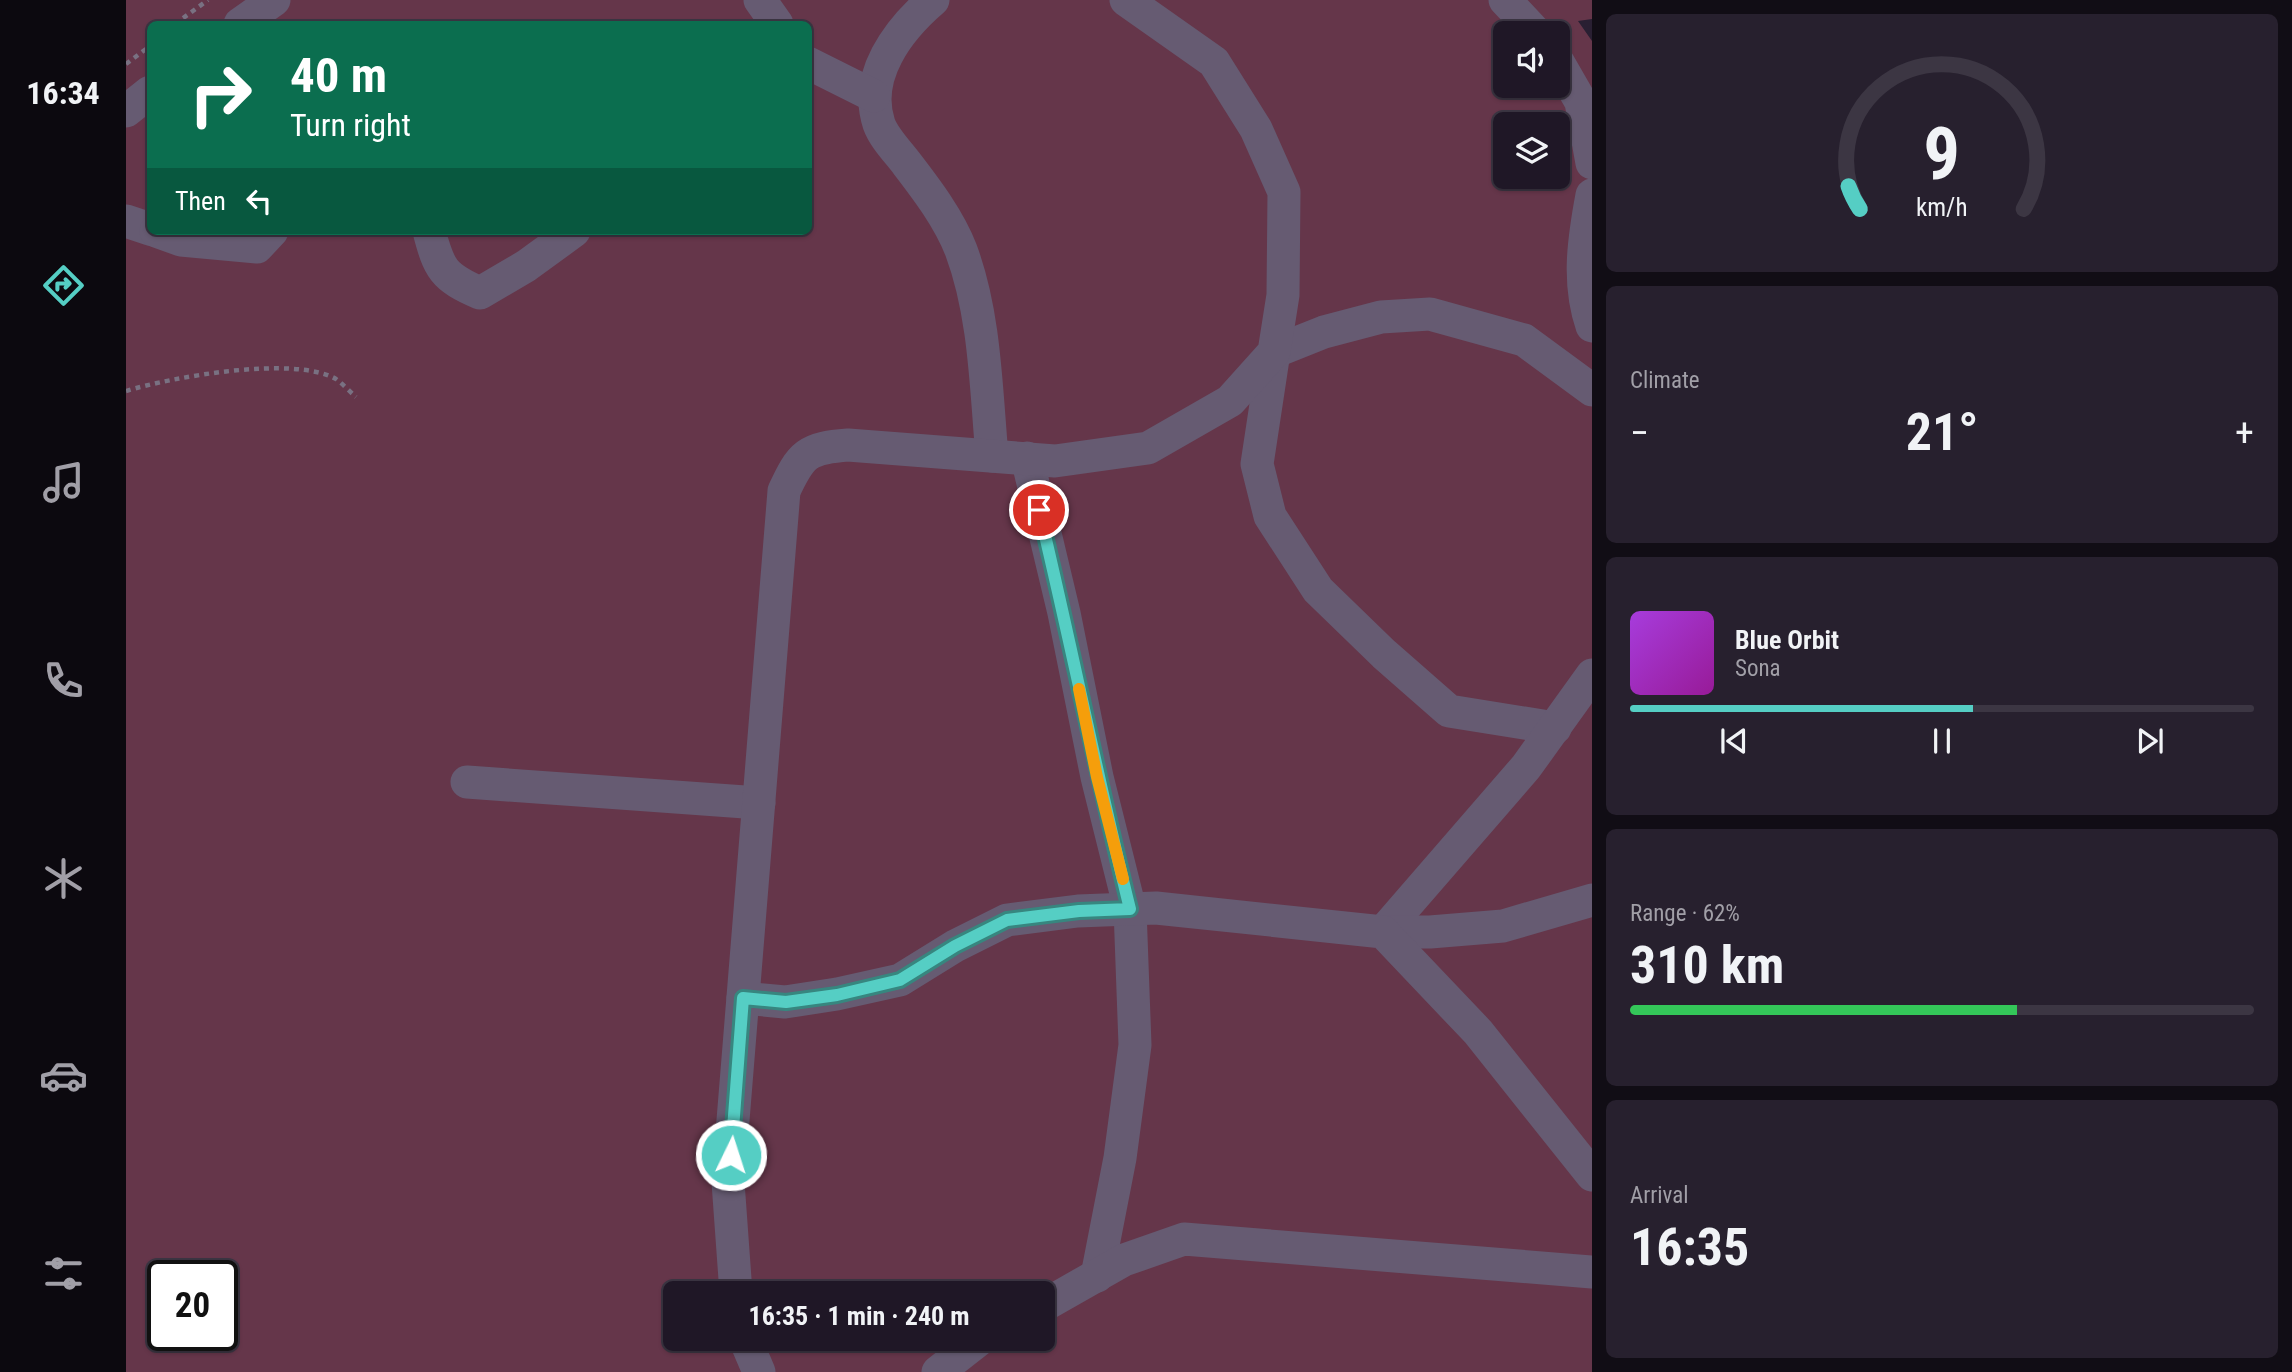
<!DOCTYPE html>
<meta charset="utf-8">
<style>
body{margin:0;font-family:"Roboto Condensed",sans-serif;background:#27202e;color:#f1f3f6;height:100vh;display:flex;flex-direction:column;font-size:26px;white-space:nowrap}
*{box-sizing:border-box;margin:0}
p{font-size:23px;color:#a19fa7}
.icon{flex:none;width:38px;height:38px;fill:none;stroke:currentColor;stroke-width:2;stroke-linecap:round;stroke-linejoin:round}
.map{position:relative;flex:1;overflow:hidden}
.panel{display:flex;flex-direction:column;gap:14px;padding:14px;background:#110d15;width:700px}
.panel>*{flex:none}
.guide{position:absolute;left:21px;top:21px;width:665px;height:214px;border-radius:10px;box-shadow:0 2px 5px #0004,0 0 0 2px #3c3643;background:#0b6e4f;color:#fff;overflow:hidden}
.tools{position:absolute;left:1367px;top:21px;display:grid;gap:14px}
.tools a{display:grid;place-items:center;width:77px;height:77px;border-radius:10px;background:#1f1726;box-shadow:0 2px 5px #0004,0 0 0 2px #3c3643;font-size:35px}
.speed{position:absolute;left:21px;top:1260px;display:flex;gap:14px;font-size:35px;font-weight:700;text-align:center}
.speed>*{display:grid;place-content:center;width:91px;height:91px;border-radius:50%;background:#1f1726;box-shadow:0 2px 5px #0004,0 0 0 2px #3c3643;line-height:1}
.speed .limit{border:4px solid #111;border-radius:10px;background:#fff;color:#111}
.pin{position:absolute;display:grid;place-items:center;width:60px;height:60px;color:#fff;margin:-30px;border:4px solid #fff;border-radius:50%;box-shadow:0 2px 7px #0007}
.me{position:absolute;width:77px;margin:-38px;rotate:4deg;stroke-linejoin:round;filter:drop-shadow(0 0 5px #0008)}
.turn{display:flex;align-items:center;gap:24px;height:147px;padding:0 28px;font-size:32px}
.turn .icon{width:91px;height:91px;stroke-width:2.5}
.turn b{display:block;font-size:49px;line-height:60px}
.then{display:flex;align-items:center;height:66px;padding:0 28px;background:#0003;gap:14px;font-size:26px}
.big{font-size:52px;font-weight:700;line-height:1.1}
.panel .tile{flex:1;display:flex;flex-direction:column;justify-content:center;gap:10px;min-width:0;padding:0 24px;border-radius:10px;background:#27202e}
.panel .dial{align-items:center;gap:0}
.dial svg{height:182px;overflow:visible;fill:none;stroke:#3c3643;stroke-width:7;stroke-linecap:round;text-anchor:middle}
.dial text{fill:#f1f3f6;stroke:none}
.song{display:flex;align-items:center;gap:21px}
.cover{width:84px;height:84px;border-radius:10px;background:linear-gradient(135deg,hsl(280 70% 55%),hsl(300 70% 35%))}
.played{height:7px;border-radius:4px;background:linear-gradient(90deg,#55cec4 55%,#3c3643 55%)}
.keys{display:flex;justify-content:space-around;direction:ltr}
.heat{display:flex;justify-content:space-between;align-items:center;font-size:38px;direction:ltr}
.charge{height:10px;border-radius:5px;background:linear-gradient(90deg,#34c759 62%,#3c3643 0)}
.trip{position:absolute;left:537px;top:1281px;width:392px;height:70px;border-radius:10px;background:#1f1726;box-shadow:0 2px 5px #0004,0 0 0 2px #3c3643;font-weight:700;line-height:70px;text-align:center}
main{display:flex;flex:1;min-height:0}
.menu{display:flex;flex-direction:column;width:126px;justify-content:space-around;align-items:center;background:#0c090f;color:#a19fa7}
.menu .icon{width:49px;height:49px}
.menu .current{color:#55cec4}
.menu b{font-size:32px;color:#f1f3f6}
.map>svg:first-child{display:block}
</style>
<main>
<nav class="menu">
<b>16:34</b>
<svg class="icon current" aria-label="directions" viewBox="0 0 24 24"><path d="M12 3l9 9-9 9-9-9zM9 14v-3h6M13 9l2 2-2 2"/></svg>
<svg class="icon" aria-label="music" viewBox="0 0 24 24"><path d="M9 18V5l10-2v13"/><circle cx="6" cy="18" r="3"/><circle cx="16" cy="16" r="3"/></svg>
<svg class="icon" aria-label="phone" viewBox="0 0 24 24"><path d="M5 4h4l2 5-3 2q2 4 5 5l2-3 5 2v4C11 20 4 13 5 4z"/></svg>
<svg class="icon" aria-label="climate" viewBox="0 0 24 24"><path d="M12 3v18M4 7l16 10M4 17L20 7"/></svg>
<svg class="icon" aria-label="car" viewBox="0 0 24 24"><path d="M5 17H2v-5l4-1 3-4h7l3 4 3 1v5h-3M9 17h6M6 11h13"/><circle cx="7" cy="17" r="2"/><circle cx="17" cy="17" r="2"/></svg>
<svg class="icon" aria-label="filters" viewBox="0 0 24 24"><path d="M4 7h16M4 17h16"/><circle cx="9" cy="7" r="2"/><circle cx="15" cy="17" r="2"/></svg>
</nav>
<div class="map">
<svg width="1466" height="1372" viewBox="0 0 1466 1372">
<rect width="100%" height="100%" fill="#291f32"/>
<path fill="#65364a" fill-rule="evenodd" d="M0 0H1466V19L1452 21 1466 41V1372H0ZM24 24H682V231H24ZM1379 33H1432V86H1379ZM1379 124H1432V177H1379ZM37 1276H96V1335H37ZM550 1293H917V1339H550Z"/>
<g fill="none" stroke-linecap="round" stroke-linejoin="round">
<g stroke="#797182" stroke-width="4.5" stroke-dasharray="5 5" stroke-linecap="butt">
<path d="M49 24 82 0"/>
<path d="M0 64 24 46"/>
<path d="M0 391C46 377 168 355 210 379 217 384 224 392 230 397"/>
</g>
<g stroke="#665b72" stroke-width="33">
<path d="M634 0 651 24"/>
<path d="M807 0C772 30 737 76 753 124 758 138 772 152 781 164 801 190 823 219 835 250 859 314 860 388 866 456"/>
<path d="M1379 0 1410 33"/>
<path d="M114 24 148 0"/>
<path d="M1432 62 1455 102 1466 163"/>
<path d="M682 63 748 96"/>
<path d="M0 111 24 92"/>
<path d="M1466 195C1458 238 1451 283 1466 326"/>
<path d="M0 221 24 229"/>
<path d="M30 231 55 240 131 247 146 231"/>
<path d="M303 231C313 269 317 277 354 293L400 266 448 231"/>
<path d="M901 458 938 613 971 777 1004 909 1009 1045 994 1158 971 1276"/>
<path d="M1429 728 1323 711 1258 654 1192 590 1144 516 1131 464 1148 352 1198 332 1255 317 1304 314 1398 340 1466 390"/>
<path d="M341 782 633 803"/>
<path d="M1257 932 1400 767 1466 675"/>
<path d="M1257 932H1304L1377 926 1466 900"/>
<path d="M617 998 659 1002 711 994 774 980 829 946 881 920 952 911 1030 908 1257 932 1352 1032 1466 1175"/>
<path d="M610 1293 602 1182 658 491C675 454 681 448 722 445L929 461 1022 448 1104 401 1148 352 1157 295 1158 192 1130 129 1088 62 1000 0"/>
<path d="M917 1306 998 1260 1058 1239 1466 1272"/>
<path d="M619 1339 633 1372"/>
<path d="M812 1372 854 1339"/>
</g>
</g>
<g fill="none" stroke-linecap="round" stroke-linejoin="round">
<g stroke="#37867f" stroke-width="18">
<path id="route" d="M605 1155 617 998 660 1002 711 995 774 980 829 946 881 920 953 911 1004 909C971 776 945 643 913 510"/>
</g>
<use href="#route" stroke="#55cec4" stroke-width="12"/>
<path stroke="#f59e0b" stroke-width="12" d="M953 689 971 777 997 879"/>
</g>
</svg>
<div class="tools">
<a><svg class="icon" aria-label="sound" viewBox="0 0 24 24"><path d="M4 9h4l5-4v14l-5-4H4zM17 9q2 3 0 6"/></svg></a>
<a><svg class="icon" aria-label="layers" viewBox="0 0 24 24"><path d="M12 4l9 5-9 5-9-5zM3 14l9 5 9-5"/></svg></a>
</div>
<div class="speed"><div class="limit">20</div></div>
<div class="pin" style="left:913px;top:510px;background:#d93025"><svg class="icon" aria-label="arrive" viewBox="0 0 24 24"><path d="M6 21V4h12l-3 4 3 4H6"/></svg></div>
<svg class="me" style="left:605px;top:1155px" viewBox="-20 -20 40 40"><circle r="17" fill="#55cec4" stroke="#fff" stroke-width="3"/><path d="M0-11L8 9 0 5-8 9z" fill="#fff"/></svg>
<div class="trip">16:35 · 1 min · 240 m</div>
<div class="guide">
<div class="turn"><svg class="icon" aria-label="right" viewBox="0 0 24 24"><path d="M7 20v-9h11M14 6l5 5-5 5"/></svg><div><b>40 m</b>Turn right</div></div>
<div class="then">Then<svg class="icon" aria-label="left" viewBox="0 0 24 24"><path d="M17 20v-9H6M10 6l-5 5 5 5"/></svg></div>
</div>
</div>
<section class="panel">
<div class="tile dial"><svg viewBox="0 0 100 80">
<path d="M14 69A42 42 0 1 1 86 69"/>
<path d="M14 69A42 42 0 0 1 9 59" stroke="#55cec4"/>
<text x="50" y="56" font-size="32" font-weight="700">9</text>
<text x="50" y="72" font-size="11">km/h</text>
</svg></div>
<div class="tile"><p>Climate</p>
<div class="heat"><a>−</a><b class="big">21°</b><a>+</a></div>
</div>
<div class="tile">
<div class="song"><i class="cover"></i><div><b>Blue Orbit</b><p>Sona</p></div></div>
<div class="played"></div>
<div class="keys"><svg class="icon" aria-label="previous" viewBox="0 0 24 24"><path d="M18 5L8 12l10 7zM5 5v14"/></svg><svg class="icon" aria-label="pause" viewBox="0 0 24 24"><path d="M8 5v14M16 5v14"/></svg><svg class="icon" aria-label="next" viewBox="0 0 24 24"><path d="M6 5l10 7-10 7zM19 5v14"/></svg></div>
</div>
<div class="tile"><p>Range · 62%</p><b class="big">310 km</b><div class="charge"></div></div>
<div class="tile"><p>Arrival</p><b class="big">16:35</b></div>
</section>
</main>
